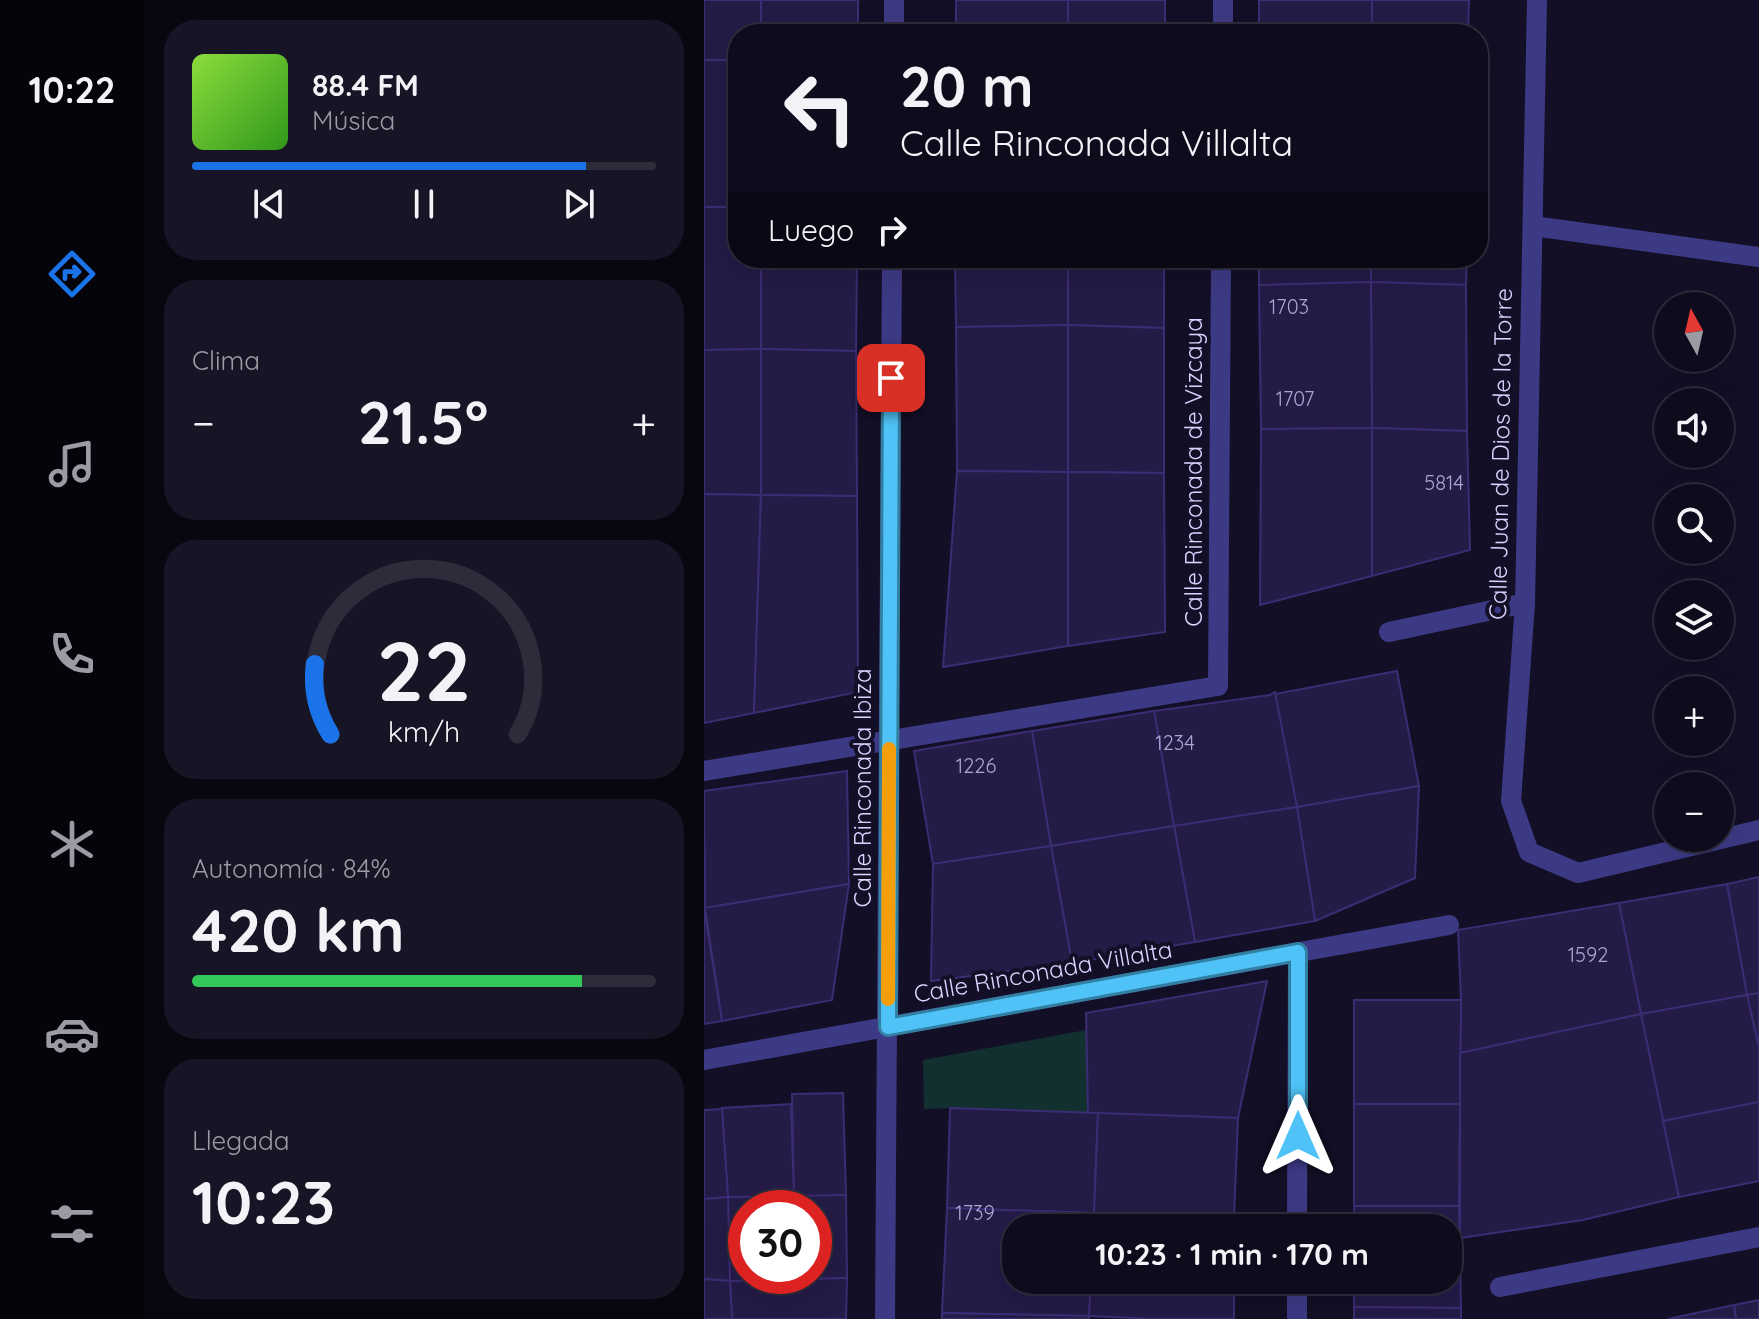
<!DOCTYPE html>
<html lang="es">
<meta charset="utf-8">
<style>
body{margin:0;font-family:Quicksand,sans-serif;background:#171425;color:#f1f3f6;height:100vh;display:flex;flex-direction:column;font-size:30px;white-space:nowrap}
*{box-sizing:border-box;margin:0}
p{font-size:26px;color:#9b9ba3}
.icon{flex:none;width:44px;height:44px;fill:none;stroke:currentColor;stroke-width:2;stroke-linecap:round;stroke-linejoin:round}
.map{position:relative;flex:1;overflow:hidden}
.panel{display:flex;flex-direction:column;gap:20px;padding:20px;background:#08060f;width:560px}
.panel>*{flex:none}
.hud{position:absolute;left:24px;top:24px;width:760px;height:244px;border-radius:32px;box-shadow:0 8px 32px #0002,0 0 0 2px #2e2b3b;background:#0e0b1c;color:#f1f3f6;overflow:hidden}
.needle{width:52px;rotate:352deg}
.tools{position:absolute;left:950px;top:292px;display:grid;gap:16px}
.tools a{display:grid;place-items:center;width:80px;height:80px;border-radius:50%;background:#0e0b1c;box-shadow:0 8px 32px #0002,0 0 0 2px #2e2b3b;font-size:40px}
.speed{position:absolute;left:24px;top:1190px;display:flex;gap:16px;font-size:40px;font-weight:700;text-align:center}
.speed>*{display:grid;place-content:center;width:104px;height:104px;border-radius:50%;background:#0e0b1c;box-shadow:0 8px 32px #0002,0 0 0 2px #2e2b3b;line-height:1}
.speed .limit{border:12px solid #d22;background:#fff;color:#111}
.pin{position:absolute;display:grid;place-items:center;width:68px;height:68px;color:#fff;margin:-34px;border-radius:16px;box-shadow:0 4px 12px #0006}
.me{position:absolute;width:88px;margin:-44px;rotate:0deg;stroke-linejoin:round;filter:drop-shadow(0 0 6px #0008)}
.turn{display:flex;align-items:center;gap:28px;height:168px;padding:0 40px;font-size:36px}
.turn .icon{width:104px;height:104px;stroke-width:2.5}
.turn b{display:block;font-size:56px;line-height:68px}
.then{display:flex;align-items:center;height:76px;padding:0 40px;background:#0003;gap:16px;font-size:30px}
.big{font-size:60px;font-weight:700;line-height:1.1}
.panel .widget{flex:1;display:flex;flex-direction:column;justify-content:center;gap:12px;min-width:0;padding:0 28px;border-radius:32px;background:#171425}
.panel .dial{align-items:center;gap:0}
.dial svg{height:208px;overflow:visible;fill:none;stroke:#2e2b3b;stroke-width:7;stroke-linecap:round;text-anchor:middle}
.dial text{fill:#f1f3f6;stroke:none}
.song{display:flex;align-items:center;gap:24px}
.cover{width:96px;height:96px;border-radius:12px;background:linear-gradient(135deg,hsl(90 70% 55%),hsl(110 70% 35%))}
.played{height:8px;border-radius:4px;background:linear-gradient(90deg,#1a73e8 85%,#2e2b3b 85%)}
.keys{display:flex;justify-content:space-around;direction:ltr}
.heat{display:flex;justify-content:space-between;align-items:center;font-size:44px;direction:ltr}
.charge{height:12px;border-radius:6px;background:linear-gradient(90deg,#34c759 84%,#2e2b3b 0)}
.trip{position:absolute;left:298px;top:1214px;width:460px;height:80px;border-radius:32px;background:#0e0b1c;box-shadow:0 8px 32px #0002,0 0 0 2px #2e2b3b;font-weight:700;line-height:80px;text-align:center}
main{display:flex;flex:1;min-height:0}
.menu{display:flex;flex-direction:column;width:144px;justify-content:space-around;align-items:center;background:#06040b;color:#9b9ba3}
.menu .icon{width:56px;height:56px}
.menu .active{color:#1a73e8}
.menu b{font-size:36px;color:#f1f3f6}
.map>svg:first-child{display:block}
</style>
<main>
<nav class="menu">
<b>10:22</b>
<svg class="icon active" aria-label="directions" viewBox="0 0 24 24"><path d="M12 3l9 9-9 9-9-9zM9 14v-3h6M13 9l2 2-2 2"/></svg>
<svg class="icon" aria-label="music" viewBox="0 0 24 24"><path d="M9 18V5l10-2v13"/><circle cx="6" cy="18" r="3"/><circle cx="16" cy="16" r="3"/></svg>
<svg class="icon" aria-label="phone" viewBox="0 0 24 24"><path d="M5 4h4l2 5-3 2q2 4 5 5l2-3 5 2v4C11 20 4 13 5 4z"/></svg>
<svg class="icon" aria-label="climate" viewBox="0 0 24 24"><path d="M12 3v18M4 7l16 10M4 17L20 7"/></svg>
<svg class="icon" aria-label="car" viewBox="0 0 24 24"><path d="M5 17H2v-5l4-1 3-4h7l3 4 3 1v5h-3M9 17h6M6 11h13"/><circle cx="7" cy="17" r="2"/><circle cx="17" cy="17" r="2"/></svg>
<svg class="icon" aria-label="filters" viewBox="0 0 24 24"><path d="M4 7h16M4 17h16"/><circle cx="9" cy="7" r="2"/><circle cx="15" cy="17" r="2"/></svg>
</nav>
<section class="panel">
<div class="widget">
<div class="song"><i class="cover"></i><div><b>88.4 FM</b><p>Música</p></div></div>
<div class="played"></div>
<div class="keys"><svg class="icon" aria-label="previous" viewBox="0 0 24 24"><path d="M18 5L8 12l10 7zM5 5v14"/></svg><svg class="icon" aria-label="pause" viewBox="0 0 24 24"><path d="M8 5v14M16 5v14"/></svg><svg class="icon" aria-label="next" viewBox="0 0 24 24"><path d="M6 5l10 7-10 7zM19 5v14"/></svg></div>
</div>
<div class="widget"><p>Clima</p>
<div class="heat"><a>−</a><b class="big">21.5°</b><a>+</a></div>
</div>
<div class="widget dial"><svg viewBox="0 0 100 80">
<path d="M14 69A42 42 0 1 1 86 69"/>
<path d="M14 69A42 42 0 0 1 8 42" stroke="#1a73e8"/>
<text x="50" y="56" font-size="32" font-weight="700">22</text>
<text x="50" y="72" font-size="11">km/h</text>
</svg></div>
<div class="widget"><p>Autonomía · 84%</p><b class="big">420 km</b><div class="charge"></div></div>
<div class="widget"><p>Llegada</p><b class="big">10:23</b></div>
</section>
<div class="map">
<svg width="1055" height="1319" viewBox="0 0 1055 1319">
<rect width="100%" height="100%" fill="#130f26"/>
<path fill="#12302f" d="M382 1030 384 1113 246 1108 220 1109 219 1060Z"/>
<g fill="#241b47" stroke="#3b2d73" stroke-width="2" fill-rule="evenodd">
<path d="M0 0H57V34H34V60H0Z"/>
<rect x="57" y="0" width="97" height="34"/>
<rect x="252" y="0" width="112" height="34"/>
<rect x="364" y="0" width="97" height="34"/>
<rect x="555" y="0" width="113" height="34"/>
<path d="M668 0H765L764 34H668Z"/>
<rect x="0" y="60" width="34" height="147"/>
<path d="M0 207H34V258H57V349L0 350Z"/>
<path d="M57 258H153L152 351 57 349Z"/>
<path d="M251 258H364V325L252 327Z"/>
<path d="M364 258H460V328L364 325Z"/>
<path d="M555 258H667V282L555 285Z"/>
<path d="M667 258H763L762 285 667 282Z"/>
<path d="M667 282 762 285 763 431 668 428Z"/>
<path d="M667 282 668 428 557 429 555 285Z"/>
<path d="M364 325 460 328V473L364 472Z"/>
<path d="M364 325V472L253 471 252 327Z"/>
<path d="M57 349 152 351 153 496 57 495Z"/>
<path d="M57 349V495L0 494V350Z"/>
<path d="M668 428 763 431 766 550 668 576Z"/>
<path d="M668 428V576L556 605 557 429Z"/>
<path d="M253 471 364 472V646L239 667Z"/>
<path d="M364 472 460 473 461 632 364 646Z"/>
<path d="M0 494 57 495 50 713 0 723Z"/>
<path d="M57 495 153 496 154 692 50 713Z"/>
<path d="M693 671 715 786 593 807 566 695Z"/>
<path d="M571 692 593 807 470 826 450 711 566 695Z"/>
<path d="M450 711 470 826 347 846 328 731Z"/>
<path d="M328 731 347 846 229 864 210 751Z"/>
<path d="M143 771 145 884 1 908 0 791Z"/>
<path d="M715 786 711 878 611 921 593 807Z"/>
<path d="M593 807 611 921 491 942 470 826Z"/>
<path d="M470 826 491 942 368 963 347 846Z"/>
<path d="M347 846 368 963 227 981 229 864Z"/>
<path d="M1055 877V993L1043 995 1023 884Z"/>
<path d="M145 884 128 1000 18 1021 1 908Z"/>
<path d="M1023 884 1043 995 937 1014 915 903Z"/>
<path d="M915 903 937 1014 756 1053 757 1000 754 930Z"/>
<path d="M0 908 18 1021 0 1024Z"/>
<path d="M563 981 534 1118 384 1113 382 1013Z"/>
<path d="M1055 993V1048L1043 995Z"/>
<path d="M1043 995 1055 1048V1102L959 1121 937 1014Z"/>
<path d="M650 1000H757L756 1104H650Z"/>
<path d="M937 1014 975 1197 879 1220 756 1238V1053Z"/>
<path d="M139 1093 142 1195 90 1197 88 1094Z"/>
<path d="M1055 1102V1181L975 1197 959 1121Z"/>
<path d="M87 1104 90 1197 24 1199 18 1108Z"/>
<path d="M650 1104H756L755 1206H650Z"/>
<path d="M246 1108 394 1113 390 1213 243 1208Z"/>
<path d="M18 1109 24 1197 0 1199V1110Z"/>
<path d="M394 1113 534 1118 530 1218 390 1213Z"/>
<path d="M142 1195 143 1278 26 1281 24 1197ZM42 1208H110V1276H42Z"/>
<path d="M24 1197 26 1281 0 1279V1199Z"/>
<path d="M650 1206H755L757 1308 650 1307V1280H744V1228H650Z"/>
<path d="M243 1208 390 1213 389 1228H312V1280H387L385 1316 238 1313Z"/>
<path d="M390 1213 530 1220V1228H389Z"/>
<path d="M143 1278 142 1319H28L26 1281Z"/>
<path d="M0 1279 26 1281 28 1319H0Z"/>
<path d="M387 1280H530V1319H451L385 1316Z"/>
<path d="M1055 1300V1319H1032L1030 1305Z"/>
<path d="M1030 1305 1032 1319H964Z"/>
<path d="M650 1307 757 1308V1319H650Z"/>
<path d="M238 1313 385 1316V1319H238Z"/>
</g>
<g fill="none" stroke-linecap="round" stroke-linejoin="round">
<g stroke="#3d3a85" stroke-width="20">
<path d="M833 0 821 603 807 801 825 852 874 873 1055 830"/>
<path d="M190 34V0"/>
<path d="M519 34V0"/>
<path d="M829 226 1055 257"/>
<path d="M685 632 821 603"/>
<path d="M0 771 514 686 517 258"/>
<path d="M0 1060 745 925"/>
<path d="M593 1228 594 952"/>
<path d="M796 1287 1055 1237"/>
<path d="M181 1319 188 258"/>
<path d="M593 1319V1280"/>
</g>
</g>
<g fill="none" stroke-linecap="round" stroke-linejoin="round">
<g stroke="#337fa1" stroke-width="20">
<path id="route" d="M187 378 184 1027 594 952V1136"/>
</g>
<use href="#route" stroke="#4fc3f7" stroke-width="14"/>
<path stroke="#f59e0b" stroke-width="14" d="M184 999 185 749"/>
</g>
<g text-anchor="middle" stroke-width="8" stroke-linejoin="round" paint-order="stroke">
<g font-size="20" fill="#aca6d1">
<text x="585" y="314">1703</text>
<text x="591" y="406">1707</text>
<text x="740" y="490">5814</text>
<text x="471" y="750">1234</text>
<text x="272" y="773">1226</text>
<text x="884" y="962">1592</text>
<text x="271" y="1220">1739</text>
</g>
<g font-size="24" fill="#d9d4ff" stroke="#130f26">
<text transform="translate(797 454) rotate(-89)" y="8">Calle Juan de Dios de la Torre</text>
<text transform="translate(490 472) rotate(-90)" y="8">Calle Rinconada de Vizcaya</text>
<text transform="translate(159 788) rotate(-90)" y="8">Calle Rinconada Ibiza</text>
<text transform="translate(339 972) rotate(-10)" y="8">Calle Rinconada Villalta</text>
</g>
</g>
</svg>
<div class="tools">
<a><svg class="needle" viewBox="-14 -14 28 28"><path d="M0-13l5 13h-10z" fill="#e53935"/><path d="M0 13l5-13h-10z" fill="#9b9ba3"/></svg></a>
<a><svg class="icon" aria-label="sound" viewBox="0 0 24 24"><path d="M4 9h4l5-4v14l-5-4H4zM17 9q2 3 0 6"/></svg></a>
<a><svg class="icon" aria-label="search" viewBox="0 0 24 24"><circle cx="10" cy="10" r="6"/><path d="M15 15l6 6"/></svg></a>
<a><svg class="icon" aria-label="layers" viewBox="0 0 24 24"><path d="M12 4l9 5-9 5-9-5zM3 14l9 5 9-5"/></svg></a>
<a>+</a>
<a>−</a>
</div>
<div class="speed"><div class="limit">30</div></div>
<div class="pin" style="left:187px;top:378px;background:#d93025"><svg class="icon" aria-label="arrive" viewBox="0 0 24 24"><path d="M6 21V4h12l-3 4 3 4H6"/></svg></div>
<svg class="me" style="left:594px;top:1136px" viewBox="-20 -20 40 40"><path d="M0-17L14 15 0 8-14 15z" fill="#4fc3f7" stroke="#fff" stroke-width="4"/></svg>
<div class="trip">10:23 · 1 min · 170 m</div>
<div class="hud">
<div class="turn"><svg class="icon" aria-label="left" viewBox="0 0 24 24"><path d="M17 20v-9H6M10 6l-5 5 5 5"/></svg><div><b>20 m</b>Calle Rinconada Villalta</div></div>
<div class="then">Luego<svg class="icon" aria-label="right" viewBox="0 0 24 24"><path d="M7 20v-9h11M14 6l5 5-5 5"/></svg></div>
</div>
</div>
</main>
